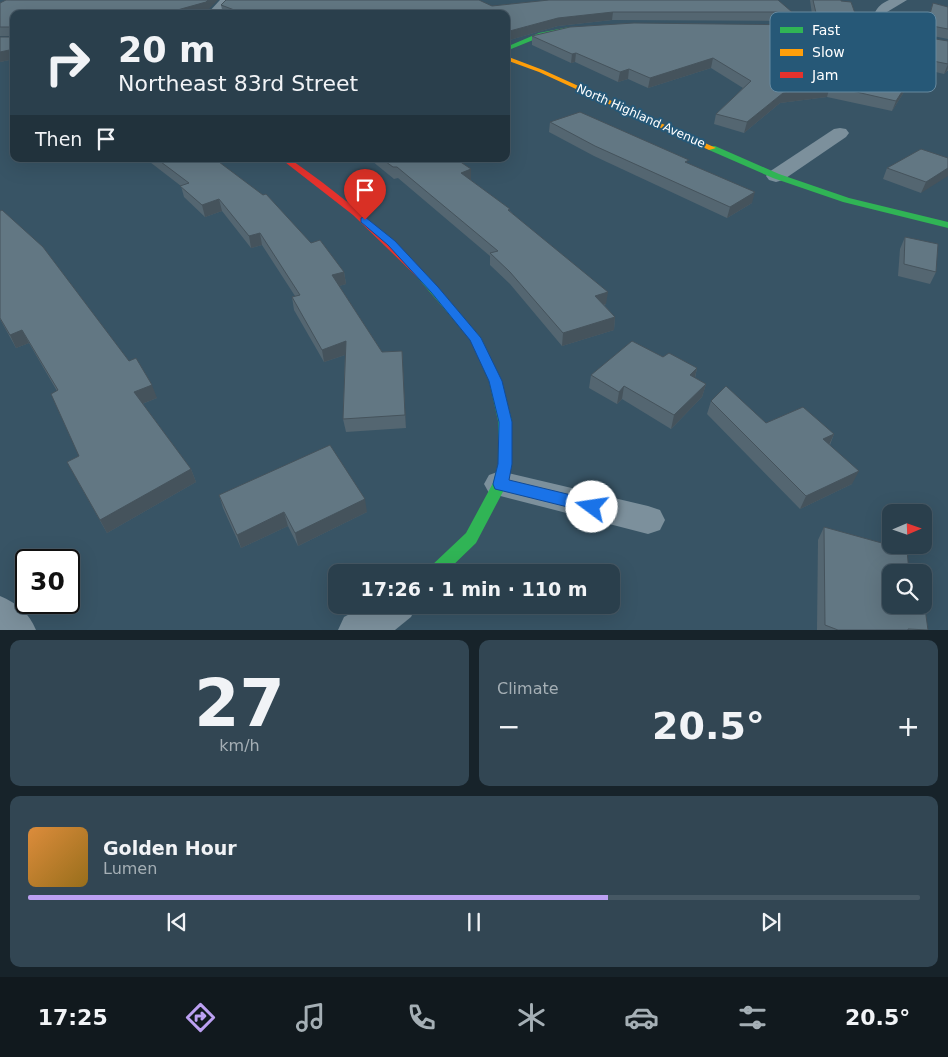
<!DOCTYPE html>
<meta charset="utf-8">
<style>
body{margin:0;font-family:"DejaVu Sans",sans-serif;background:#324653;color:#f1f3f6;height:100vh;display:flex;flex-direction:column;font-size:19px;white-space:nowrap}
*{box-sizing:border-box;margin:0}
p{font-size:16px;color:#a5afb5}
.icon{flex:none;width:28px;height:28px;fill:none;stroke:currentColor;stroke-width:2;stroke-linecap:round;stroke-linejoin:round}
.map{position:relative;height:630px;overflow:hidden}
.panel{display:flex;flex-direction:column;gap:10px;padding:10px;background:#17232a;flex:1}
.panel>*{flex:none}
.guide{position:absolute;left:10px;top:10px;width:500px;height:152px;border-radius:10px;box-shadow:0 5px 20px #0002,0 0 0 1px #465864;background:#2a3f4c;color:#f1f3f6;overflow:hidden}
.needle{width:32px;rotate:88deg}
.fabs{position:absolute;left:882px;top:504px;display:grid;gap:10px}
.fabs a{display:grid;place-items:center;width:50px;height:50px;border-radius:10px;background:#2a3f4c;box-shadow:0 5px 20px #0002,0 0 0 1px #465864;font-size:25px}
.speed{position:absolute;left:15px;top:549px;display:flex;gap:10px;font-size:25px;font-weight:700;text-align:center}
.speed>*{display:grid;place-content:center;width:65px;height:65px;border-radius:50%;background:#2a3f4c;box-shadow:0 5px 20px #0002,0 0 0 1px #465864;line-height:1}
.speed .limit{border:2px solid #111;border-radius:8px;background:#fff;color:#111}
.pin{position:absolute;display:grid;place-items:center;width:42px;height:42px;color:#fff;margin:-51px -21px;border-radius:50% 50% 50% 0;rotate:-45deg;box-shadow:0 0 5px #0007}
.pin .icon{rotate:45deg}
.me{position:absolute;width:55px;margin:-28px;rotate:284deg;stroke-linejoin:round;filter:drop-shadow(0 0 4px #0008)}
.turn{display:flex;align-items:center;gap:18px;height:105px;padding:0 25px;font-size:22px}
.turn .icon{width:65px;height:65px;stroke-width:2.5}
.turn b{display:block;font-size:35px;line-height:42px}
.then{display:flex;align-items:center;height:48px;padding:0 25px;background:#0003;gap:10px;font-size:19px}
.big{font-size:38px;font-weight:700;line-height:1.1}
.panel .widget{flex:1;display:flex;flex-direction:column;justify-content:center;gap:8px;min-width:0;padding:0 18px;border-radius:10px;background:#324653}
.panel .dial{align-items:center;gap:0}
.dial b{font-size:65px;line-height:1}
.song{display:flex;align-items:center;gap:15px}
.cover{width:60px;height:60px;border-radius:8px;background:linear-gradient(135deg,hsl(30 70% 55%),hsl(40 70% 35%))}
.played{height:5px;border-radius:2px;background:linear-gradient(90deg,#bca0f2 65%,#465864 65%)}
.keys{display:flex;justify-content:space-around;direction:ltr}
.heat{display:flex;justify-content:space-between;align-items:center;font-size:28px;direction:ltr}
.panel .tiles{flex:1;display:grid;gap:10px;grid-template-columns:1fr 1fr}
.widget:last-child{grid-column:span 2}
.trip{position:absolute;left:328px;top:564px;width:292px;height:50px;border-radius:10px;background:#2a3f4c;box-shadow:0 5px 20px #0002,0 0 0 1px #465864;font-weight:700;line-height:50px;text-align:center}
.dock{display:flex;height:80px;justify-content:space-around;align-items:center;background:#11191e;color:#a5afb5}
.dock .icon{width:35px;height:35px}
.dock .current{color:#bca0f2}
.dock b{font-size:22px;color:#f1f3f6}
.map>svg:first-child{display:block}
</style>
<div class="map">
<svg width="948" height="630" viewBox="0 0 948 630">
<rect width="100%" height="100%" fill="#385465"/>
<g fill="none" stroke-linecap="round" stroke-linejoin="round">
<g fill="#7c909c" fill-rule="evenodd">
<path d="M220 0H233L220 14H207Z"/>
<path d="M889 0H907L887 12 883 34H873L871 31C872 16 875 6 889 0Z"/>
<path d="M840 128 846 129 849 133 846 137 783 180 776 182 769 180 766 176 769 172 834 129Z"/>
<path d="M500 471 648 506 660 510 665 520 660 530 648 534 489 493 484 484 489 475Z"/>
<path d="M0 596C17 603 29 613 36 630H0Z"/>
<path d="M367 605H417L411 617 395 630H338L344 617Z"/>
</g>
<g fill="#30b455" fill-rule="evenodd">
<path d="M770 24 878 29 948 43V47L878 33 772 27Z"/>
<path d="M569 27 571 28V30L543 36 506 51V47L539 33Z"/>
<path d="M709 146H715L779 174 849 198 948 222V228L843 202 773 178 709 150Z"/>
<path d="M421 272 425 273 481 338 501 381 512 421V464L507 484 476 543 446 572H428L430 567 466 533 493 483 498 464V421L489 381 470 339 417 277 416 275Z"/>
</g>
<path fill="#ff9f0a" fill-rule="evenodd" d="M506 56 543 70 716 148 709 150 539 72 506 60Z"/>
<path fill="#e5322d" fill-rule="evenodd" d="M281 159H290C339 193 383 230 425 273L426 275 425 277H417L353 215Z"/>
</g>
<g fill="#546671">
<path d="M810 0H841V1L856 16 853 25 813 22Z"/>
<path d="M0 3 208 10 14 14V59L0 62V37H12V36H0Z"/>
<path d="M933 3 948 7V39L923 34Z"/>
<path d="M221 5 492 6 792 12 790 21 612 20 558 26 506 41V14H223Z"/>
<path d="M818 25 862 36 921 42 923 37 948 41V71H947L944 74 919 68 892 111 827 97 780 103 744 133 714 124 716 114 743 88 711 68 648 88 628 79 618 82 575 62 571 63 532 45V36L816 32Z"/>
<path d="M550 122 752 203 727 218 594 156 549 132Z"/>
<path d="M948 158 921 193 883 179 887 168Z"/>
<path d="M146 159H215L344 272 346 284 339 286 382 352 402 351 406 428 346 432 343 419 345 355 324 362 294 310 292 297 295 296 262 245 251 248 222 211 205 217 184 197 181 186Z"/>
<path d="M364 159H456L471 181 510 211 606 304 604 305 615 317 614 330 562 346 510 284 490 265V256L398 178 394 179 372 161 370 162Z"/>
<path d="M0 211 157 398 142 404 191 469 196 482 107 533 67 462 79 456 57 391 29 343 16 348 0 319Z"/>
<path d="M905 237 936 272 930 284 898 276 900 249Z"/>
<path d="M663 357 697 368 695 378 706 384 702 397 671 429 622 399 617 404 589 388 591 375Z"/>
<path d="M711 401 766 423 834 434 830 445 852 484 800 509 707 414Z"/>
<path d="M219 495 367 512 298 546 288 526 241 548 223 508Z"/>
<path d="M824 527 891 572 928 630H817L818 540Z"/>
</g>
<g fill="#45535c">
<path d="M208 0H218L208 10 195 14H163Z"/>
<path d="M613 12 612 20 558 26 506 41V32L558 18Z"/>
<path d="M14 49V59L0 62V52Z"/>
<path d="M576 53 575 62 571 63 572 54Z"/>
<path d="M713 58 711 68 648 88 650 78Z"/>
<path d="M923 59 919 68 892 111 896 101Z"/>
<path d="M948 64V68L947 71 944 74Z"/>
<path d="M629 69 628 79 618 82 620 72Z"/>
<path d="M830 86 827 97 780 103 744 133 747 122 783 93Z"/>
<path d="M948 168V176L921 193 926 182Z"/>
<path d="M471 169V181L461 173Z"/>
<path d="M755 192 752 203 727 218 730 207Z"/>
<path d="M219 199 222 211 205 217 202 205Z"/>
<path d="M260 233 262 245 251 248 249 236Z"/>
<path d="M344 272 346 284 333 288 332 275Z"/>
<path d="M608 292 606 304 593 308 595 296Z"/>
<path d="M615 317 614 330 562 346 563 333Z"/>
<path d="M22 330 29 343 16 348 10 335Z"/>
<path d="M346 341 348 354 324 362 322 350Z"/>
<path d="M402 351 403 364 406 428 405 415Z"/>
<path d="M697 368 694 381 690 375Z"/>
<path d="M706 384 702 397 671 429 674 415Z"/>
<path d="M152 385 157 398 139 405 134 392Z"/>
<path d="M624 386 622 399 617 404 619 392Z"/>
<path d="M834 434 828 447 823 439Z"/>
<path d="M191 469 196 482 107 533 100 520Z"/>
<path d="M859 471 852 484 800 509 806 496Z"/>
<path d="M365 499 367 512 298 546 295 533Z"/>
<path d="M284 512 288 526 241 548 237 535Z"/>
</g>
<g fill="#627783" stroke="#45535c">
<path d="M6 0H208L206 2 163 14H14V49L0 52V37H12V27H0V3Z"/>
<path d="M226 0H479L492 6 549 0H778L792 12H613L558 18 506 32V14H245L221 5Z"/>
<path d="M813 0H841V1L851 2 856 16 816 13Z"/>
<path d="M933 3 948 7V29L927 25Z"/>
<path d="M634 23 807 25 820 35 818 25 860 28 862 36 922 42 923 37 948 41V64L923 59 896 101 830 86 783 93 747 122 716 114 751 81 713 58 650 78 629 69 620 72 576 53 572 54 532 36 570 27Z"/>
<path d="M580 112 689 160 685 162 755 192 730 207 595 146 550 122Z"/>
<path d="M921 149 948 158V168L926 182 887 168Z"/>
<path d="M157 159H215L263 195 266 194 311 243 320 240 344 272 332 275 382 352 402 351 405 415 343 419 346 341 322 350 292 297 300 295 260 233 249 236 219 199 202 205 180 186 189 183Z"/>
<path d="M382 159H456L471 169 461 173 510 209 508 210 608 292 595 296 615 317 563 333 510 272 490 253 498 251 397 167H393Z"/>
<path d="M2 210 43 247 129 361 136 358 152 385 134 392 191 469 100 520 67 462 79 456 51 394 58 390 22 330 10 335 0 318V211Z"/>
<path d="M905 237 938 244 936 272 904 264Z"/>
<path d="M632 341 663 357 669 353 697 368 690 375 706 384 674 415 624 386 619 392 591 375Z"/>
<path d="M726 386 766 423 803 407 834 434 823 439 859 471 806 496 711 401Z"/>
<path d="M330 445 365 499 295 533 284 512 237 535 219 495Z"/>
<path d="M824 527 907 550 909 572H891V605H924V601L928 630 908 629V630H838L825 625Z"/>
</g>
<path fill="#1a73e8" stroke="#114b97" d="M365 217 395 241 438 287 481 338 502 381 512 422V464L509 480 592 500 598 502 600 507 598 511 592 513 495 489 493 484 498 464 499 422 489 381 470 340 431 292 388 245 361 222V218Z"/>
<g text-anchor="middle" stroke-width="4" stroke-linejoin="round" paint-order="stroke">
<g font-size="12" fill="#fff" stroke="#265877">
<text transform="translate(641 116) rotate(24)" y="4">North Highland Avenue</text>
</g>
</g>
<rect x="770" y="12" width="166" height="80" rx="8" fill="#265877" stroke="#678aa0" stroke-width="1"/>
<rect x="780" y="27" width="23" height="6" fill="#30b455"/>
<rect x="780" y="49" width="23" height="7" fill="#ff9f0a"/>
<rect x="780" y="72" width="23" height="6" fill="#e5322d"/>
<g font-size="14" fill="#fff">
<text x="812" y="35">Fast</text>
<text x="812" y="57">Slow</text>
<text x="812" y="80">Jam</text>
</g>
</svg>
<div class="fabs">
<a><svg class="needle" viewBox="-14 -14 28 28"><path d="M0-13l5 13h-10z" fill="#e53935"/><path d="M0 13l5-13h-10z" fill="#a5afb5"/></svg></a>
<a><svg class="icon" aria-label="search" viewBox="0 0 24 24"><circle cx="10" cy="10" r="6"/><path d="M15 15l6 6"/></svg></a>
</div>
<div class="speed"><div class="limit">30</div></div>
<div class="pin" style="left:365px;top:220px;background:#d93025"><svg class="icon" aria-label="arrive" viewBox="0 0 24 24"><path d="M6 21V4h12l-3 4 3 4H6"/></svg></div>
<svg class="me" style="left:592px;top:507px" viewBox="-20 -20 40 40"><circle r="19" fill="#fff"/><path d="M0-13L10 11 0 6-10 11z" fill="#1a73e8"/></svg>
<div class="trip">17:26 · 1 min · 110 m</div>
<div class="guide">
<div class="turn"><svg class="icon" aria-label="right" viewBox="0 0 24 24"><path d="M7 20v-9h11M14 6l5 5-5 5"/></svg><div><b>20 m</b>Northeast 83rd Street</div></div>
<div class="then">Then<svg class="icon" aria-label="arrive" viewBox="0 0 24 24"><path d="M6 21V4h12l-3 4 3 4H6"/></svg></div>
</div>
</div>
<section class="panel">
<div class="tiles">
<div class="widget dial"><b>27</b><p>km/h</p></div>
<div class="widget"><p>Climate</p>
<div class="heat"><a>−</a><b class="big">20.5°</b><a>+</a></div>
</div>
<div class="widget">
<div class="song"><i class="cover"></i><div><b>Golden Hour</b><p>Lumen</p></div></div>
<div class="played"></div>
<div class="keys"><svg class="icon" aria-label="previous" viewBox="0 0 24 24"><path d="M18 5L8 12l10 7zM5 5v14"/></svg><svg class="icon" aria-label="pause" viewBox="0 0 24 24"><path d="M8 5v14M16 5v14"/></svg><svg class="icon" aria-label="next" viewBox="0 0 24 24"><path d="M6 5l10 7-10 7zM19 5v14"/></svg></div>
</div>
</div>
</section>
<nav class="dock">
<b>17:25</b>
<svg class="icon current" aria-label="directions" viewBox="0 0 24 24"><path d="M12 3l9 9-9 9-9-9zM9 14v-3h6M13 9l2 2-2 2"/></svg>
<svg class="icon" aria-label="music" viewBox="0 0 24 24"><path d="M9 18V5l10-2v13"/><circle cx="6" cy="18" r="3"/><circle cx="16" cy="16" r="3"/></svg>
<svg class="icon" aria-label="phone" viewBox="0 0 24 24"><path d="M5 4h4l2 5-3 2q2 4 5 5l2-3 5 2v4C11 20 4 13 5 4z"/></svg>
<svg class="icon" aria-label="climate" viewBox="0 0 24 24"><path d="M12 3v18M4 7l16 10M4 17L20 7"/></svg>
<svg class="icon" aria-label="car" viewBox="0 0 24 24"><path d="M5 17H2v-5l4-1 3-4h7l3 4 3 1v5h-3M9 17h6M6 11h13"/><circle cx="7" cy="17" r="2"/><circle cx="17" cy="17" r="2"/></svg>
<svg class="icon" aria-label="filters" viewBox="0 0 24 24"><path d="M4 7h16M4 17h16"/><circle cx="9" cy="7" r="2"/><circle cx="15" cy="17" r="2"/></svg>
<b>20.5°</b>
</nav>
